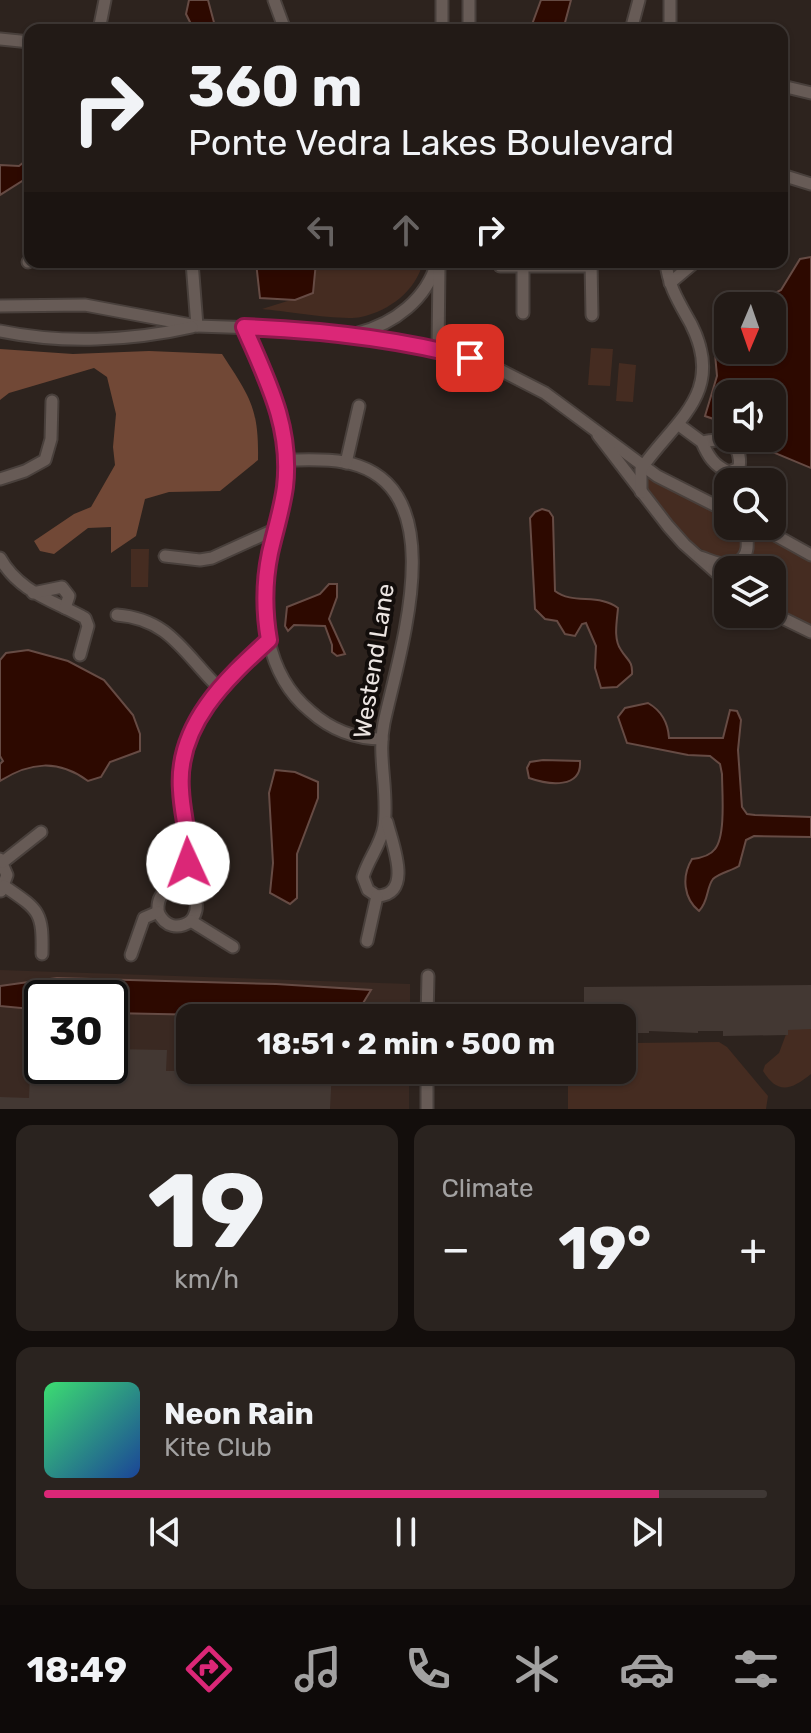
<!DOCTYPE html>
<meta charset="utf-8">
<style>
body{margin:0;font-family:Rubik,sans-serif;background:#2a231f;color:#f1f3f6;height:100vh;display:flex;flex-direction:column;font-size:30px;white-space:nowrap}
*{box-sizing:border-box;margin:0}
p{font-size:26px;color:#a2a1a1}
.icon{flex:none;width:44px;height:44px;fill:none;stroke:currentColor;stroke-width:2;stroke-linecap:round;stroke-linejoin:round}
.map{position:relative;height:1109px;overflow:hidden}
.panel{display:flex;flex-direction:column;gap:16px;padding:16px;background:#130e0c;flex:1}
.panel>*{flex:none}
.guide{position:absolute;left:24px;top:24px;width:764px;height:244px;border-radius:16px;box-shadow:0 2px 6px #0004,0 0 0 2px #3f3835;background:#221a16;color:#f1f3f6;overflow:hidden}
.needle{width:52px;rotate:182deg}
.fabs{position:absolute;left:714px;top:292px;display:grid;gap:16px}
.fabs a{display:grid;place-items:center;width:72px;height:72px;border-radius:16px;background:#221a16;box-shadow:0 2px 6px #0004,0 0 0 2px #3f3835;font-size:40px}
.speed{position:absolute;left:24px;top:980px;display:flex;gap:16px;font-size:40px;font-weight:700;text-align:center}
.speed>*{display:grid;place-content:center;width:104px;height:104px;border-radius:50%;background:#221a16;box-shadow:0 2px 6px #0004,0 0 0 2px #3f3835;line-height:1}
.speed .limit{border:4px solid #111;border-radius:12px;background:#fff;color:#111}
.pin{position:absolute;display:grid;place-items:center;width:68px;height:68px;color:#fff;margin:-34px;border-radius:16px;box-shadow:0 4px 12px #0006}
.me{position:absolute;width:88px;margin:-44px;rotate:358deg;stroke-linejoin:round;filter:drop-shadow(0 0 6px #0008)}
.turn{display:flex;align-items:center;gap:28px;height:168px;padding:0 32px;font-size:36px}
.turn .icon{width:104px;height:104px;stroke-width:2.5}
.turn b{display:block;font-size:56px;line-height:68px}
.lanes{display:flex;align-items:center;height:76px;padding:0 32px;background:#0003;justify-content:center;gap:40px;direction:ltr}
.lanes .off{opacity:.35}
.big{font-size:60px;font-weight:700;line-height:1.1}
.panel .card{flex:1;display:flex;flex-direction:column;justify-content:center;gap:12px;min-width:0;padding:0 28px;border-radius:16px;background:#2a231f}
.panel .dial{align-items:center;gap:0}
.dial b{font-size:104px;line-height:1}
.song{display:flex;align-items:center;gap:24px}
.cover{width:96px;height:96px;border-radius:12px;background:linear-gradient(135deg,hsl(140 70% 55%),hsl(220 70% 35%))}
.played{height:8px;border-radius:4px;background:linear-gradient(90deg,#db2777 85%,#3f3835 85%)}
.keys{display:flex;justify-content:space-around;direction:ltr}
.heat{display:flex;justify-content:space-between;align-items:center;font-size:44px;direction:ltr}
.panel .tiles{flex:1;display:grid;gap:16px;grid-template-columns:1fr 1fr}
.card:last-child{grid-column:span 2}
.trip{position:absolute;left:176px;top:1004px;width:460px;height:80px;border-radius:16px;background:#221a16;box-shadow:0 2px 6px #0004,0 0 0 2px #3f3835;font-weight:700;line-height:80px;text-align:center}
.dock{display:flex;height:128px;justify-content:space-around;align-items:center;background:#0e0a09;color:#a2a1a1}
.dock .icon{width:56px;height:56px}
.dock .on{color:#db2777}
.dock b{font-size:36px;color:#f1f3f6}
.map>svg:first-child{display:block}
</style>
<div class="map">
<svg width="811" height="1109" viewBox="0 0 811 1109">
<rect width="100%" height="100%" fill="#2d231e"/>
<path fill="#3a2922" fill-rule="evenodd" d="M0 970 410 984V1018H190V1070H409V1109H0ZM42 998H110V1066H42Z"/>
<g fill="#452c21">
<path d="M316 262H423C416 291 389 311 361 317 341 321 285 311 262 309L313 293Z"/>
<path d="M591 348 613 349 610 386 588 385Z"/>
<path d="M619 363 636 365 633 402 616 401Z"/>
<path d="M645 471 728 522V526H734L743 537C737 597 662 518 649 496 645 488 644 480 645 471Z"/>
<path d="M748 526 788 544 811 559V629L772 609V570H733C753 561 757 544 748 526Z"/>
<path d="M131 549H149L148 587H131Z"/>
<path d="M788 1029H811V1074C791 1090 778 1095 763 1071L765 1065 779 1053Z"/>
<path d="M719 1042 727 1047 768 1096 766 1109H568V1081H605V1070H622V1051L634 1043Z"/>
</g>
<path fill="#714836" d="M0 349 73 354 149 351 222 354C250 397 259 408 258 460L220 491 169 492 145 499 136 536 111 553V527L88 528 54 554 40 551 34 541 74 514 91 507 115 465 113 447 116 414 107 377 94 368 9 393 0 400Z"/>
<g fill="#2d0900" stroke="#664b44" stroke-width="2">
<path d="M189 0H208L216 30H194L186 14Z"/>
<path d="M541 0H571L563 30H530Z"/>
<path d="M30 147V176L0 195V165L19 166 29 158Z"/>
<path d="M811 257V468L770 451 757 438H772V394H728V424L705 416 717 376 713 332 728 319V350H772V306H750L781 290 800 259Z"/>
<path d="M256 262H316L313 293 295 300 260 298Z"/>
<path d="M542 509 549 511 553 517 555 591C573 605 599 593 618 608 617 621 613 639 621 650 627 660 633 661 632 674L617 687 601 688 595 668 596 646 586 623 582 624 575 636 565 634 557 621 545 619 535 609 530 518 535 512Z"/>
<path d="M329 584H337V597L329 619 345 654 337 656 332 652V645L325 626 294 625 288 631 285 626 287 607 320 594Z"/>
<path d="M28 650 68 661 104 680 133 715 140 734V751L110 762 101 777 88 781C58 759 30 762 0 781V764L3 761 0 756V660L6 653Z"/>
<path d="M648 703C662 711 668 722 669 738H723L730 710 737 711 741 720 738 750 742 807 747 814 755 815 811 817V837L754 836 746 840 739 866C731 871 719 873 713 879 706 888 709 901 699 911 684 899 681 877 692 859 701 858 710 856 715 849 726 836 722 791 722 774L720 764 710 756 688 755 627 743 618 717 625 708Z"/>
<path d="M543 760 580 761C582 789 549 785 529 778L527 768 530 762Z"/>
<path d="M275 770 295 772 318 782V798L297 854V898L290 904 270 893 273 863 269 793Z"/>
<path d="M57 978 276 984 371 990 354 1018 110 1013V998H42V1010L0 1006V986Z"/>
</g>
<g fill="#433833">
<path d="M811 985V1029L788 1030V1035L723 1036V1031H698V1033L649 1031V1033H637V1031H622V1018H584V987Z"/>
<path d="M31 1046H42V1066H110V1049L167 1050 166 1071 332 1070 330 1109H0V1097L29 1098Z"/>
</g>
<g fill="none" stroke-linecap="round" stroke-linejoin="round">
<g stroke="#49403c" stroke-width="15">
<g id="street">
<path d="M274 0 285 30"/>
<path d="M99 30 105 0"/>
<path d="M442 30V0"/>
<path d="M469 30V0"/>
<path d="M631 30 639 0"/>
<path d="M670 30V0"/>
<path d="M0 39 30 42"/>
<path d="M782 86 811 93"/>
<path d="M782 175 811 184"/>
<path d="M28 262 30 260"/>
<path d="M192 262 197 326"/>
<path d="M591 262 592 315"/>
<path d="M500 266H591"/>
<path d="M670 283 695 262"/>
<path d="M0 306 85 305 197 326 290 329 353 335 438 349 470 358 496 368 545 393 657 476 728 512"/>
<path d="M523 313V266"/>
<path d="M244 327C261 365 283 404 286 447 288 484 278 518 270 554 258 609 265 674 310 711 330 729 355 739 382 739"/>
<path d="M0 331C62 344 131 341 192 327"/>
<path d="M358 333C394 324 427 299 437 262"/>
<path d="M438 349 439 267"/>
<path d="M679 425 702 442C723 437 743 442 739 468L729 472C714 466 708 456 702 442"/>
<path d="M598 435 668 526 684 544 728 583"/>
<path d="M286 460C310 460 336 458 359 466 452 498 398 656 384 723 377 757 389 792 384 826 381 845 368 859 363 877L368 890 377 896"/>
<path d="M346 463 359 406"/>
<path d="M0 479 25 471 45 460 51 439 52 401"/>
<path d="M641 492V469C675 420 726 393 691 324 680 304 668 286 666 262"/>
<path d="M759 526 811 555"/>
<path d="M165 556 200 560 212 558 276 529"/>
<path d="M700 557C710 560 723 567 733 564 751 559 750 538 741 526"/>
<path d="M0 558C19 592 52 600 85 618L88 626 80 655"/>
<path d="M33 593 62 587 69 596 65 608"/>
<path d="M772 613 811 632"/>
<path d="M117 615C170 619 184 654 219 688"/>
<path d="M0 859 7 875 1 891"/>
<path d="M3 862 41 832"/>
<path d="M4 886C39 910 43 911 42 954"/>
<path d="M183 889C187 870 191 852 189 833 187 819 182 805 181 790 175 725 226 680 269 640"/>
<path d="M377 896C414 895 392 843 387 822"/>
<path d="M158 912C155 871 214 889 191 921"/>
<path d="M158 912C165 927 178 930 191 921"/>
<path d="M191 921 233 947"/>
<path d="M367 941 377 896"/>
<path d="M131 955 144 918 158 912"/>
<path d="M427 1018 428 976"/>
<path d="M427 1109V1070"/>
</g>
</g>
<use href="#street" stroke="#675b56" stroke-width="11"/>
</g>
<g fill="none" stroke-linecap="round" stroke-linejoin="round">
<g stroke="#8e194d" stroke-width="20">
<path id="route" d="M188 863C190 837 182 815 181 790 176 725 226 679 269 640 264 611 264 582 270 553 275 531 282 509 285 487 292 427 267 380 244 327 320 330 396 338 470 358"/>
</g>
<use href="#route" stroke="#db2777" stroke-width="14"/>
</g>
<g text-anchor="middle" stroke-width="8" stroke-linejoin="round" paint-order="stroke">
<g font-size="24" fill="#ece5e2" stroke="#120d0b">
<text transform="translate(374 661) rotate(-81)" y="8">Westend Lane</text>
</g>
</g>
</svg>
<div class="fabs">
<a><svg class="needle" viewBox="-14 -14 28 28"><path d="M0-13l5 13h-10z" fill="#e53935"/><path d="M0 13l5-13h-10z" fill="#a2a1a1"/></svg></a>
<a><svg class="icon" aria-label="sound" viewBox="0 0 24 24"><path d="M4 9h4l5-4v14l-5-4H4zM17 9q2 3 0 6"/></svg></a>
<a><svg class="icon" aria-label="search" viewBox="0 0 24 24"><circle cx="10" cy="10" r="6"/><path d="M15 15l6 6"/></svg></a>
<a><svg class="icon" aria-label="layers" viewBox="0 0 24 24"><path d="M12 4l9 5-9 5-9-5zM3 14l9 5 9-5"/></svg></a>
</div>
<div class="speed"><div class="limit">30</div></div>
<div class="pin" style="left:470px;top:358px;background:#d93025"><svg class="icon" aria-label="arrive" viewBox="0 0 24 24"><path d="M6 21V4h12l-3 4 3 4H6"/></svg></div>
<svg class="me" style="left:188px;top:863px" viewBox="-20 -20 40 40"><circle r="19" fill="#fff"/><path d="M0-13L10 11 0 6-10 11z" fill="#db2777"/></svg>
<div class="trip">18:51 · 2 min · 500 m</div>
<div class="guide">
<div class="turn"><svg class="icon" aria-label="right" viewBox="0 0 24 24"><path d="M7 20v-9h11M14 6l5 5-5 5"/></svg><div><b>360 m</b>Ponte Vedra Lakes Boulevard</div></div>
<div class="lanes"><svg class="icon off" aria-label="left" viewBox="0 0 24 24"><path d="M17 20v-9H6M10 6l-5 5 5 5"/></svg><svg class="icon off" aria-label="ahead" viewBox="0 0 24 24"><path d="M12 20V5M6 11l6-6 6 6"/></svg><svg class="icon" aria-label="right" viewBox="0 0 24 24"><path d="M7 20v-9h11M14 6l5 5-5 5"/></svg></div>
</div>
</div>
<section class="panel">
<div class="tiles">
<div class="card dial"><b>19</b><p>km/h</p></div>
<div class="card"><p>Climate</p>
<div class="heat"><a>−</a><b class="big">19°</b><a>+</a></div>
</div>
<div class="card">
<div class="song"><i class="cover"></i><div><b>Neon Rain</b><p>Kite Club</p></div></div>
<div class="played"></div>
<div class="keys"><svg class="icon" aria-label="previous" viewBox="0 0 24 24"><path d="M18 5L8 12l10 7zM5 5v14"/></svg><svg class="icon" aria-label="pause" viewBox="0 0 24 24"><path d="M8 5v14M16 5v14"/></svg><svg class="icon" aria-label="next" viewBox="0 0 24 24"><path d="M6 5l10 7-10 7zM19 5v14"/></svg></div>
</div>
</div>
</section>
<nav class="dock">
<b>18:49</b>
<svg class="icon on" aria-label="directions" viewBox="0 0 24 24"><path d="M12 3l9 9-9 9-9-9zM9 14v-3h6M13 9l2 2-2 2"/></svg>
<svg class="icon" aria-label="music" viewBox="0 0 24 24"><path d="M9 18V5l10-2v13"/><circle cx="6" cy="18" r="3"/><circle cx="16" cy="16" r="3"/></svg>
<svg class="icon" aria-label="phone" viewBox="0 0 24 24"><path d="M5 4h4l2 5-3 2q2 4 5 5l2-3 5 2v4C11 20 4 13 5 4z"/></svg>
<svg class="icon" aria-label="climate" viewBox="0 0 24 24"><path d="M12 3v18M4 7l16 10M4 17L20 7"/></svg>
<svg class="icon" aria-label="car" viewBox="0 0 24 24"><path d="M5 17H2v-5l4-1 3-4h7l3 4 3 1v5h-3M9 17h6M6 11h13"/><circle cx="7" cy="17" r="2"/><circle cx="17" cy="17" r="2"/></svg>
<svg class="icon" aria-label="filters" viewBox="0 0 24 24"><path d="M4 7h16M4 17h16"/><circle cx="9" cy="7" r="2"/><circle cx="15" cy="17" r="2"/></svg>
</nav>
